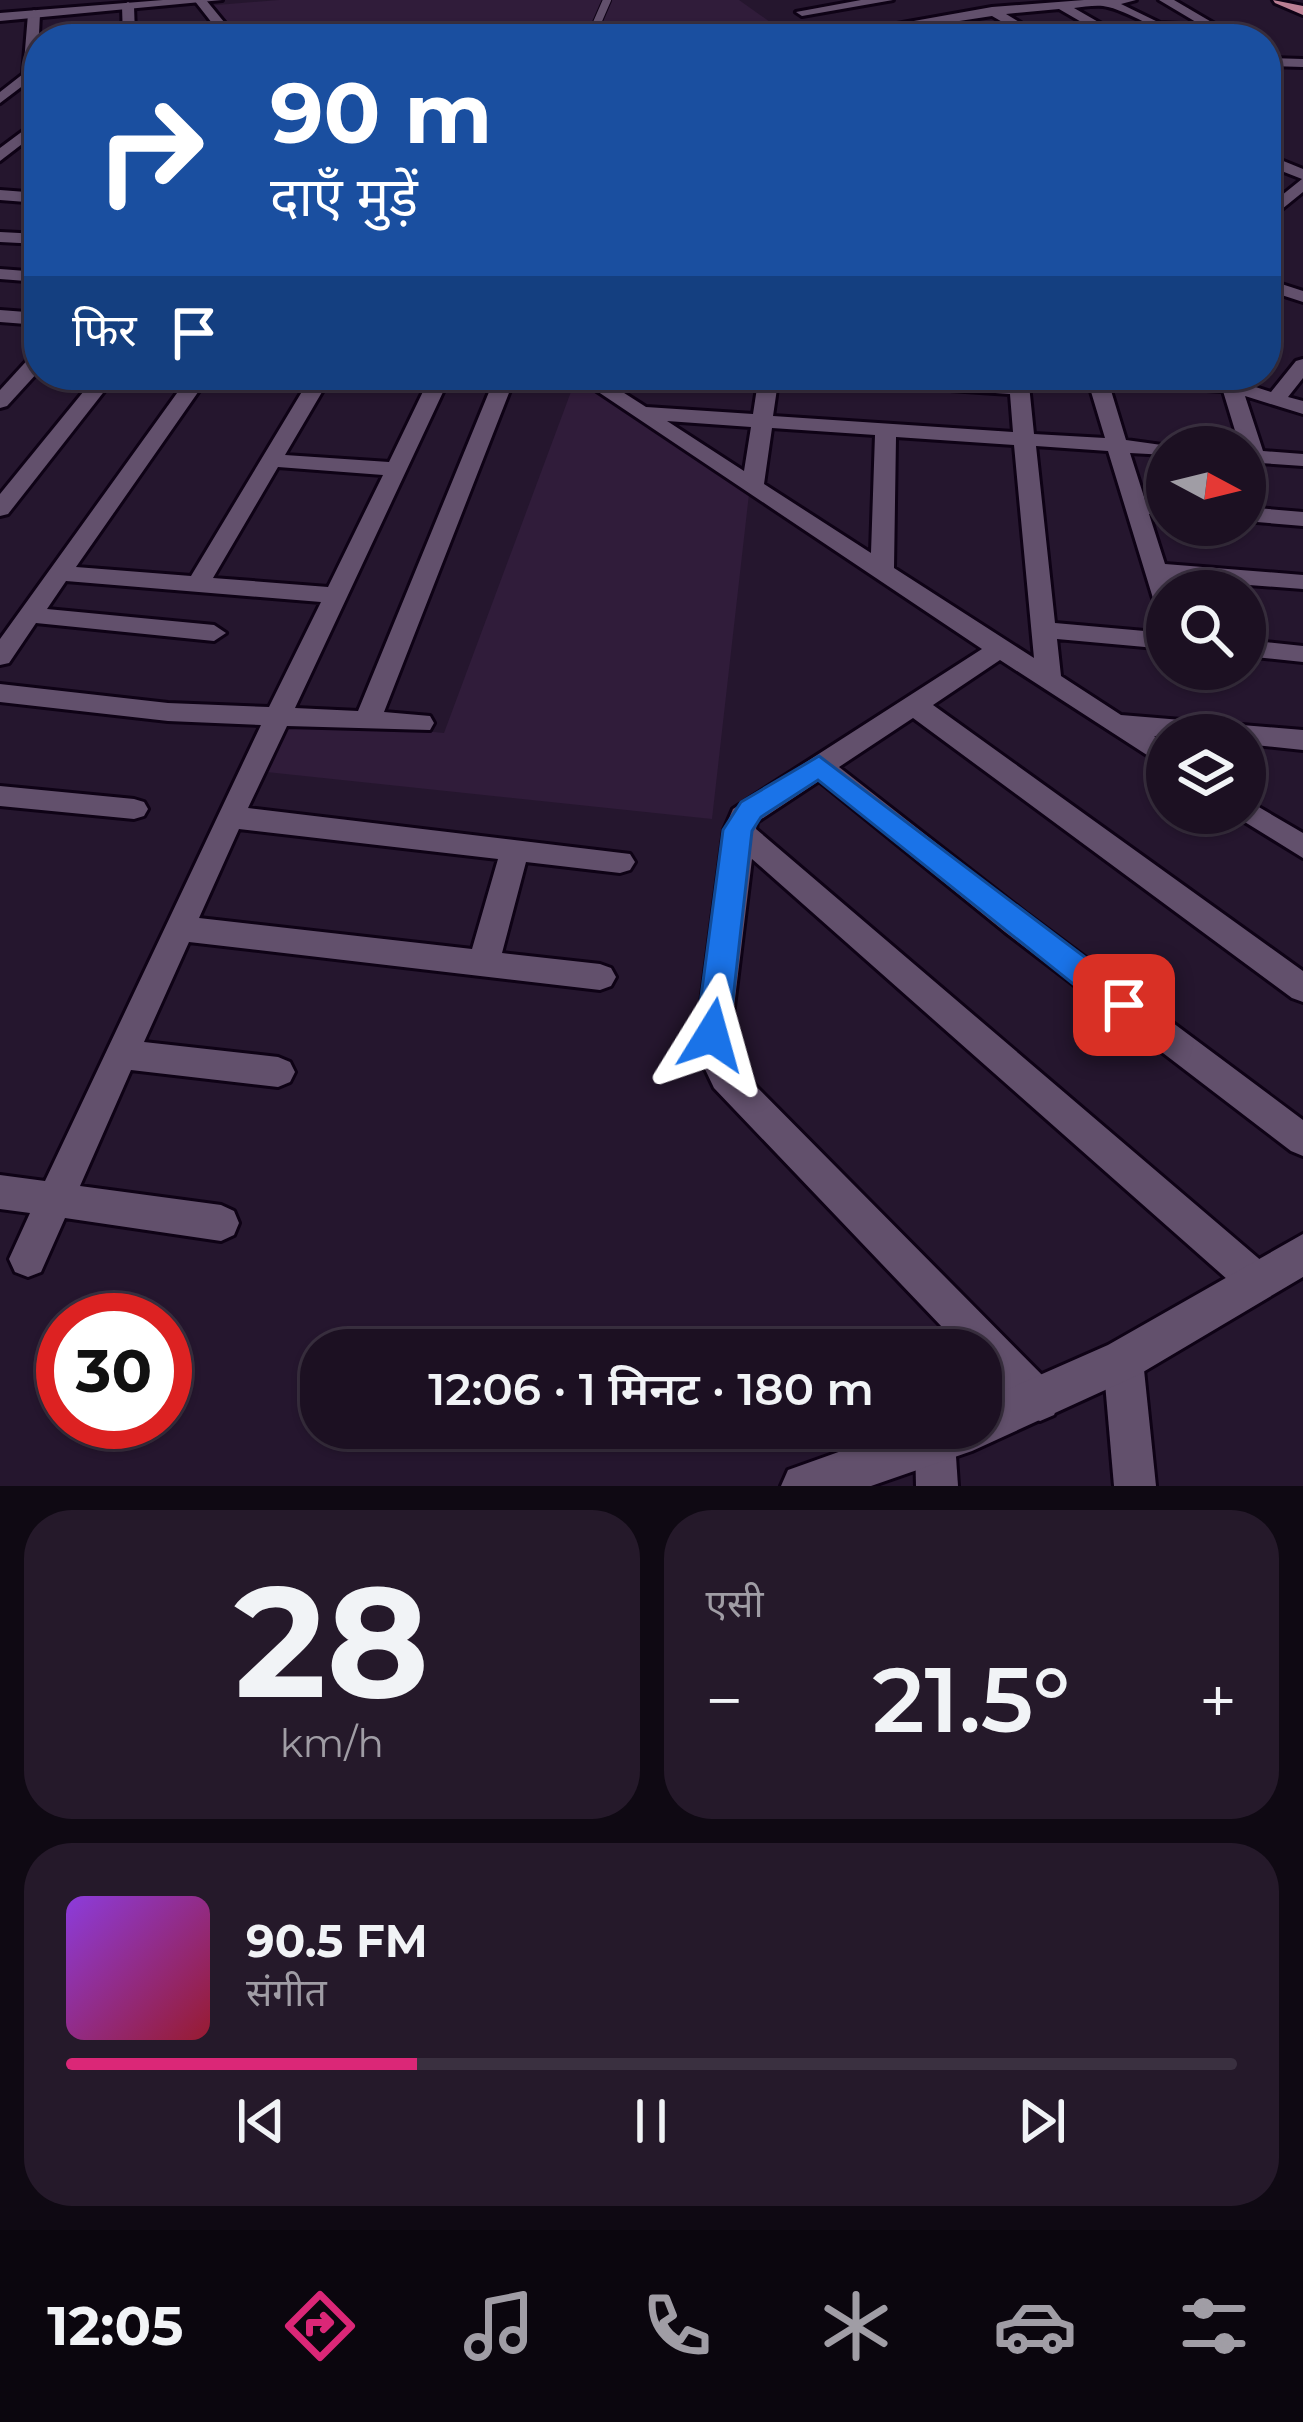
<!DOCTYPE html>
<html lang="hi">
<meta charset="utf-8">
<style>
body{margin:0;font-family:Montserrat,"Noto Sans Devanagari",sans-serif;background:#25192a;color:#f1f3f6;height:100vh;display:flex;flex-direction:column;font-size:45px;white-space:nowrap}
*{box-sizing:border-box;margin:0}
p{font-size:39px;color:#a09da5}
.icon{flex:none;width:66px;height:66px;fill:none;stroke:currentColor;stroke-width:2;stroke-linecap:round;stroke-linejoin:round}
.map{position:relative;height:1486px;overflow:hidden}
.sheet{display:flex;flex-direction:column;gap:24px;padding:24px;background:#0f0913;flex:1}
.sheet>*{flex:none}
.hud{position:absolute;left:24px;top:24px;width:1257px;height:366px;border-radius:48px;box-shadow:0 3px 9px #0004,0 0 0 3px #3a3040;background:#1a4fa0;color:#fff;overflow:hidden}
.needle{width:78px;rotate:97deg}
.fabs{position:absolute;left:1146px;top:426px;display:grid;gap:24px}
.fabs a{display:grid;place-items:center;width:120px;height:120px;border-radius:50%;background:#1c1022;box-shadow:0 3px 9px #0004,0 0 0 3px #3a3040;font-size:60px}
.speed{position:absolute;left:36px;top:1293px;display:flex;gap:24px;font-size:60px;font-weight:700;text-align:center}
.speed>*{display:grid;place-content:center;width:156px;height:156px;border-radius:50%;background:#1c1022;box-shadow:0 3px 9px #0004,0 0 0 3px #3a3040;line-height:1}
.speed .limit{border:18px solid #d22;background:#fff;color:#111}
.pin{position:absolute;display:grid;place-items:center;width:102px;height:102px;color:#fff;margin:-51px;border-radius:24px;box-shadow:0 6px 18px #0006}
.me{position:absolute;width:132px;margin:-66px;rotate:8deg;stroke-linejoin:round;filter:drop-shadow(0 0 9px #0008)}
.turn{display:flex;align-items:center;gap:42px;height:252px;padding:0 48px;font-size:54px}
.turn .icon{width:156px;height:156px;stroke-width:2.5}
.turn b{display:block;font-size:84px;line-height:102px}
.then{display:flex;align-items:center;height:114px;padding:0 48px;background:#0003;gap:24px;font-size:45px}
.big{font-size:90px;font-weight:600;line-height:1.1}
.sheet .tile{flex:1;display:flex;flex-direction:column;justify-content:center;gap:18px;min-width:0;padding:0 42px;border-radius:48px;background:#25192a}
.sheet .dial{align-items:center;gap:0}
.dial b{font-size:156px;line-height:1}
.song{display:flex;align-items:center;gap:36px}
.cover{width:144px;height:144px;border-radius:18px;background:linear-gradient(135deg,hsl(270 70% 55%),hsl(350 70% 35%))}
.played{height:12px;border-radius:6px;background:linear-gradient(90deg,#db2777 30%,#3a3040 30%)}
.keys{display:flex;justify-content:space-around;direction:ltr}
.heat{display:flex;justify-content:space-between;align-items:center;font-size:66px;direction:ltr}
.sheet .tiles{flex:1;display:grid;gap:24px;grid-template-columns:1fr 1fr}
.tile:last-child{grid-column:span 2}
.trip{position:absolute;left:300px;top:1329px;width:702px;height:120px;border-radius:48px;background:#1c1022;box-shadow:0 3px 9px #0004,0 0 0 3px #3a3040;font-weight:600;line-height:120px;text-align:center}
.menu{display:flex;height:192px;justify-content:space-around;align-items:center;background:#0b060e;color:#a09da5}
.menu .icon{width:84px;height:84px}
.menu .selected{color:#db2777}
.menu b{font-size:54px;color:#f1f3f6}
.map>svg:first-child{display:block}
</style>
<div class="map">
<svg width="1303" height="1486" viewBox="0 0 1303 1486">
<rect width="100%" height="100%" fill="#25162e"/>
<g fill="#301c3a">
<path d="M279 0H739L794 39H237L205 6Z"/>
<path d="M572 389 594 390 749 494 712 819 257 771 286 717 444 733Z"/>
</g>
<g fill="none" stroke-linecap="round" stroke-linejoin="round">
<g stroke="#0e0215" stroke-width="10">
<path id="service" d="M590 39 607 0"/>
</g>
<g stroke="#0e0215" stroke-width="6">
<g id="minor">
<path d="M194 0H206L238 39 222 35 123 39 122 6 128 2 134 6 135 35 216 28Z"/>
<path d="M861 0H893L802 16 796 12Z"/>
<path d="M1084 0H1136L1121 4 1160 23 1201 25 1159 0H1174L1220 27C1176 53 1138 11 1103 6 1094 5 1083 7 1074 8L1114 31 1109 38 1059 9 1006 14 1047 39H1032L992 16 842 39 830 36 992 7Z"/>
<path d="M34 10 40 14 37 75 0 103V92L23 74 28 14Z"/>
<path d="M1266 58 1303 59V67L1266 66Z"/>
<path d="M39 119V131L0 161V148Z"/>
<path d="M1266 154 1303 169V192L1266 222V208L1302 179 1266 165Z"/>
<path d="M0 190 39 193V203L0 200Z"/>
<path d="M0 232 39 234V244L0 242Z"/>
<path d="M0 269 39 272V282L0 279Z"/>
<path d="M1266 279 1303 291V302L1266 290Z"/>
<path d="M0 310 39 313V325L0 322Z"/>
<path d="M39 353V371L7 406 0 408V390L32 355Z"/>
<path d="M1303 359V378L1288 397 1303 401V414L1245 396 1263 451 1303 454V466L1245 462V447H1240L1223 391 1109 384 1126 440 1176 447H1167V455L1130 453 1145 500 1167 501V515L1149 514 1165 564 1303 575V589L1170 579 1173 591H1167V610L1156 608 1108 451 1036 446 1055 623 1167 633V649L1057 639 1061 676 1121 715 1303 730V750L1245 744V735L1154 736 1167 745V768L1000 660 933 705 1303 971V1002L1292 998 913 718 839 767 1027 914 1303 1120V1156L1291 1151 1005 932 819 781 757 822 756 829 1271 1269 1277 1282 1271 1295 1258 1301 1245 1295 752 859 729 1048 738 1068 1054 1387 1060 1401 1054 1415 1040 1421 1026 1415 981 1368V1350H964L714 1088 695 1048 724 830 733 809 982 649 573 375H596L646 407 753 414 759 375H779L773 416 1013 432 1010 394 816 381 806 375H902L1009 382 1008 375H1028L1034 434 1105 438 1086 375 1219 379 1218 375H1238L1240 382 1271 392 1296 361ZM667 421 751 427 744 471ZM772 428 875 435 871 553 764 484ZM896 437 1014 445 1034 658 894 568Z"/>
<path d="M97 375H117L8 514 0 516V494Z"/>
<path d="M190 375H210L76 567 191 576 312 375H332L285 455 389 462 431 375H451L295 708 358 711 496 375H516L384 712 430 716 434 723 430 730 287 726 248 808 630 854 635 862 630 870 620 873 526 862 502 953 600 964 611 968 616 977 611 986 600 990 189 942 144 1042 278 1057 290 1062 295 1072 290 1082 278 1087 131 1070 80 1186 221 1205 234 1211 239 1223 234 1235 221 1241 65 1218 41 1272 28 1277 15 1272 9 1259 30 1213 0 1209V1175L45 1181 261 725 168 721 0 702V684L168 703 269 707 321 602 66 581 47 609 214 625 226 633 214 641 36 623 9 663 0 665V639ZM278 467 383 475 328 587 213 578ZM239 829 498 859 472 949 199 918Z"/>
<path d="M1245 507 1303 512V526L1245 521Z"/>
<path d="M1245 640 1303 646V662L1245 656Z"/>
<path d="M0 786 134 799 144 802 148 809 144 816 134 819 0 806Z"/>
<path d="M1245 799 1303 833V858L1235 816 1233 813H1245Z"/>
<path d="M1123 1340 1137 1346 1143 1360 1156 1486H1114L1103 1360 1109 1346Z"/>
<path d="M920 1428H950L955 1442 958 1486H916L915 1442Z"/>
</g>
</g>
<g stroke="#0e0215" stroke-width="6">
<g id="tertiary">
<path d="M163 0H222L0 21V13Z"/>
<path d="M1303 1234V1277L1138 1375 972 1451 871 1486H781L788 1470 906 1428H981V1401L1108 1345Z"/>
</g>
</g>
<g stroke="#0e0215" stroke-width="6">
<path id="primary" d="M1273 0 1303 6V15L1275 3Z"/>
</g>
<use href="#service" stroke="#62506c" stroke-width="8"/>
<use href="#minor" fill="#62506c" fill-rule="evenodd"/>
<use href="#tertiary" fill="#62506c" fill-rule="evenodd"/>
<use href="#primary" fill="#bb7f94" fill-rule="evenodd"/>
</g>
<path fill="#1a73e8" stroke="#114b97" stroke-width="3" d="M819 756 1135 995 1140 1005 1135 1015 1124 1019 1112 1015 818 780 761 817 752 831 729 1035 724 1045 712 1049 701 1045 696 1035 723 830 741 802Z"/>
</svg>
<div class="fabs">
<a><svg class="needle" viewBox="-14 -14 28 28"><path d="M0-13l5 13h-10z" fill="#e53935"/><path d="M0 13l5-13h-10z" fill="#a09da5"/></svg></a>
<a><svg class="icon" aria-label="search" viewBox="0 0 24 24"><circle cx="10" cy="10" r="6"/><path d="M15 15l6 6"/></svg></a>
<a><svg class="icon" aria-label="layers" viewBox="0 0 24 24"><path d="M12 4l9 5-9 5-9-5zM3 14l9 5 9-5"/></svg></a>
</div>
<div class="speed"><div class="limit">30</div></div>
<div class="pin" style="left:1124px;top:1005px;background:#d93025"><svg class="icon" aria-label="arrive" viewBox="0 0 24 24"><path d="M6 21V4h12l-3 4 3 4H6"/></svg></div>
<svg class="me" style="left:712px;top:1035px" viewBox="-20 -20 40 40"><path d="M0-17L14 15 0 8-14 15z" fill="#1a73e8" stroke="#fff" stroke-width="4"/></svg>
<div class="trip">12:06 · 1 मिनट · 180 m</div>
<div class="hud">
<div class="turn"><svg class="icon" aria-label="right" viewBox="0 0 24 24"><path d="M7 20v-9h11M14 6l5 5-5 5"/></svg><div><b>90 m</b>दाएँ मुड़ें</div></div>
<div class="then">फिर<svg class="icon" aria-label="arrive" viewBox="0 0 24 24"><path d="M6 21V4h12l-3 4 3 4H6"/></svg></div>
</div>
</div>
<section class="sheet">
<div class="tiles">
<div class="tile dial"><b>28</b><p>km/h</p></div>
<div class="tile"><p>एसी</p>
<div class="heat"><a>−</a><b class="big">21.5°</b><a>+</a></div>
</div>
<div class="tile">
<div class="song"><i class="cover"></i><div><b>90.5 FM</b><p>संगीत</p></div></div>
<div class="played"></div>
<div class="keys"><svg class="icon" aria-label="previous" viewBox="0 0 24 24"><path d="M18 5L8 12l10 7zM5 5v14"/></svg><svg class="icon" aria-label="pause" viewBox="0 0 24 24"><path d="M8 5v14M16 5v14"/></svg><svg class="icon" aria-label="next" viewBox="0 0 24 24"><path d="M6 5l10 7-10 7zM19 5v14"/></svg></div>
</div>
</div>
</section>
<nav class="menu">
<b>12:05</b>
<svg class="icon selected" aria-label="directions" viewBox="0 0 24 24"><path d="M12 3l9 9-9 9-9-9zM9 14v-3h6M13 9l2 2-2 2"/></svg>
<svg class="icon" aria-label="music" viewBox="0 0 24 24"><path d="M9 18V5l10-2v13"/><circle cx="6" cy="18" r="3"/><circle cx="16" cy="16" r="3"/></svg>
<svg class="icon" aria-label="phone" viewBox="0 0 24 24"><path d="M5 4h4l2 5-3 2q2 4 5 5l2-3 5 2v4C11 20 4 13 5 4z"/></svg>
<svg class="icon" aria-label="climate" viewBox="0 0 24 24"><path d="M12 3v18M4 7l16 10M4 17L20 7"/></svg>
<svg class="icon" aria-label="car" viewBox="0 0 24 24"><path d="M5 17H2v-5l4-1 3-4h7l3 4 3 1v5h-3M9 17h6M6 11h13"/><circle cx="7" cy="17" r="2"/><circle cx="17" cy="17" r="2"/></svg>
<svg class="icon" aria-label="filters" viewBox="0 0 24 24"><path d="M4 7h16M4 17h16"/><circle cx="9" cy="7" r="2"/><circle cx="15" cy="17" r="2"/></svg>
</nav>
